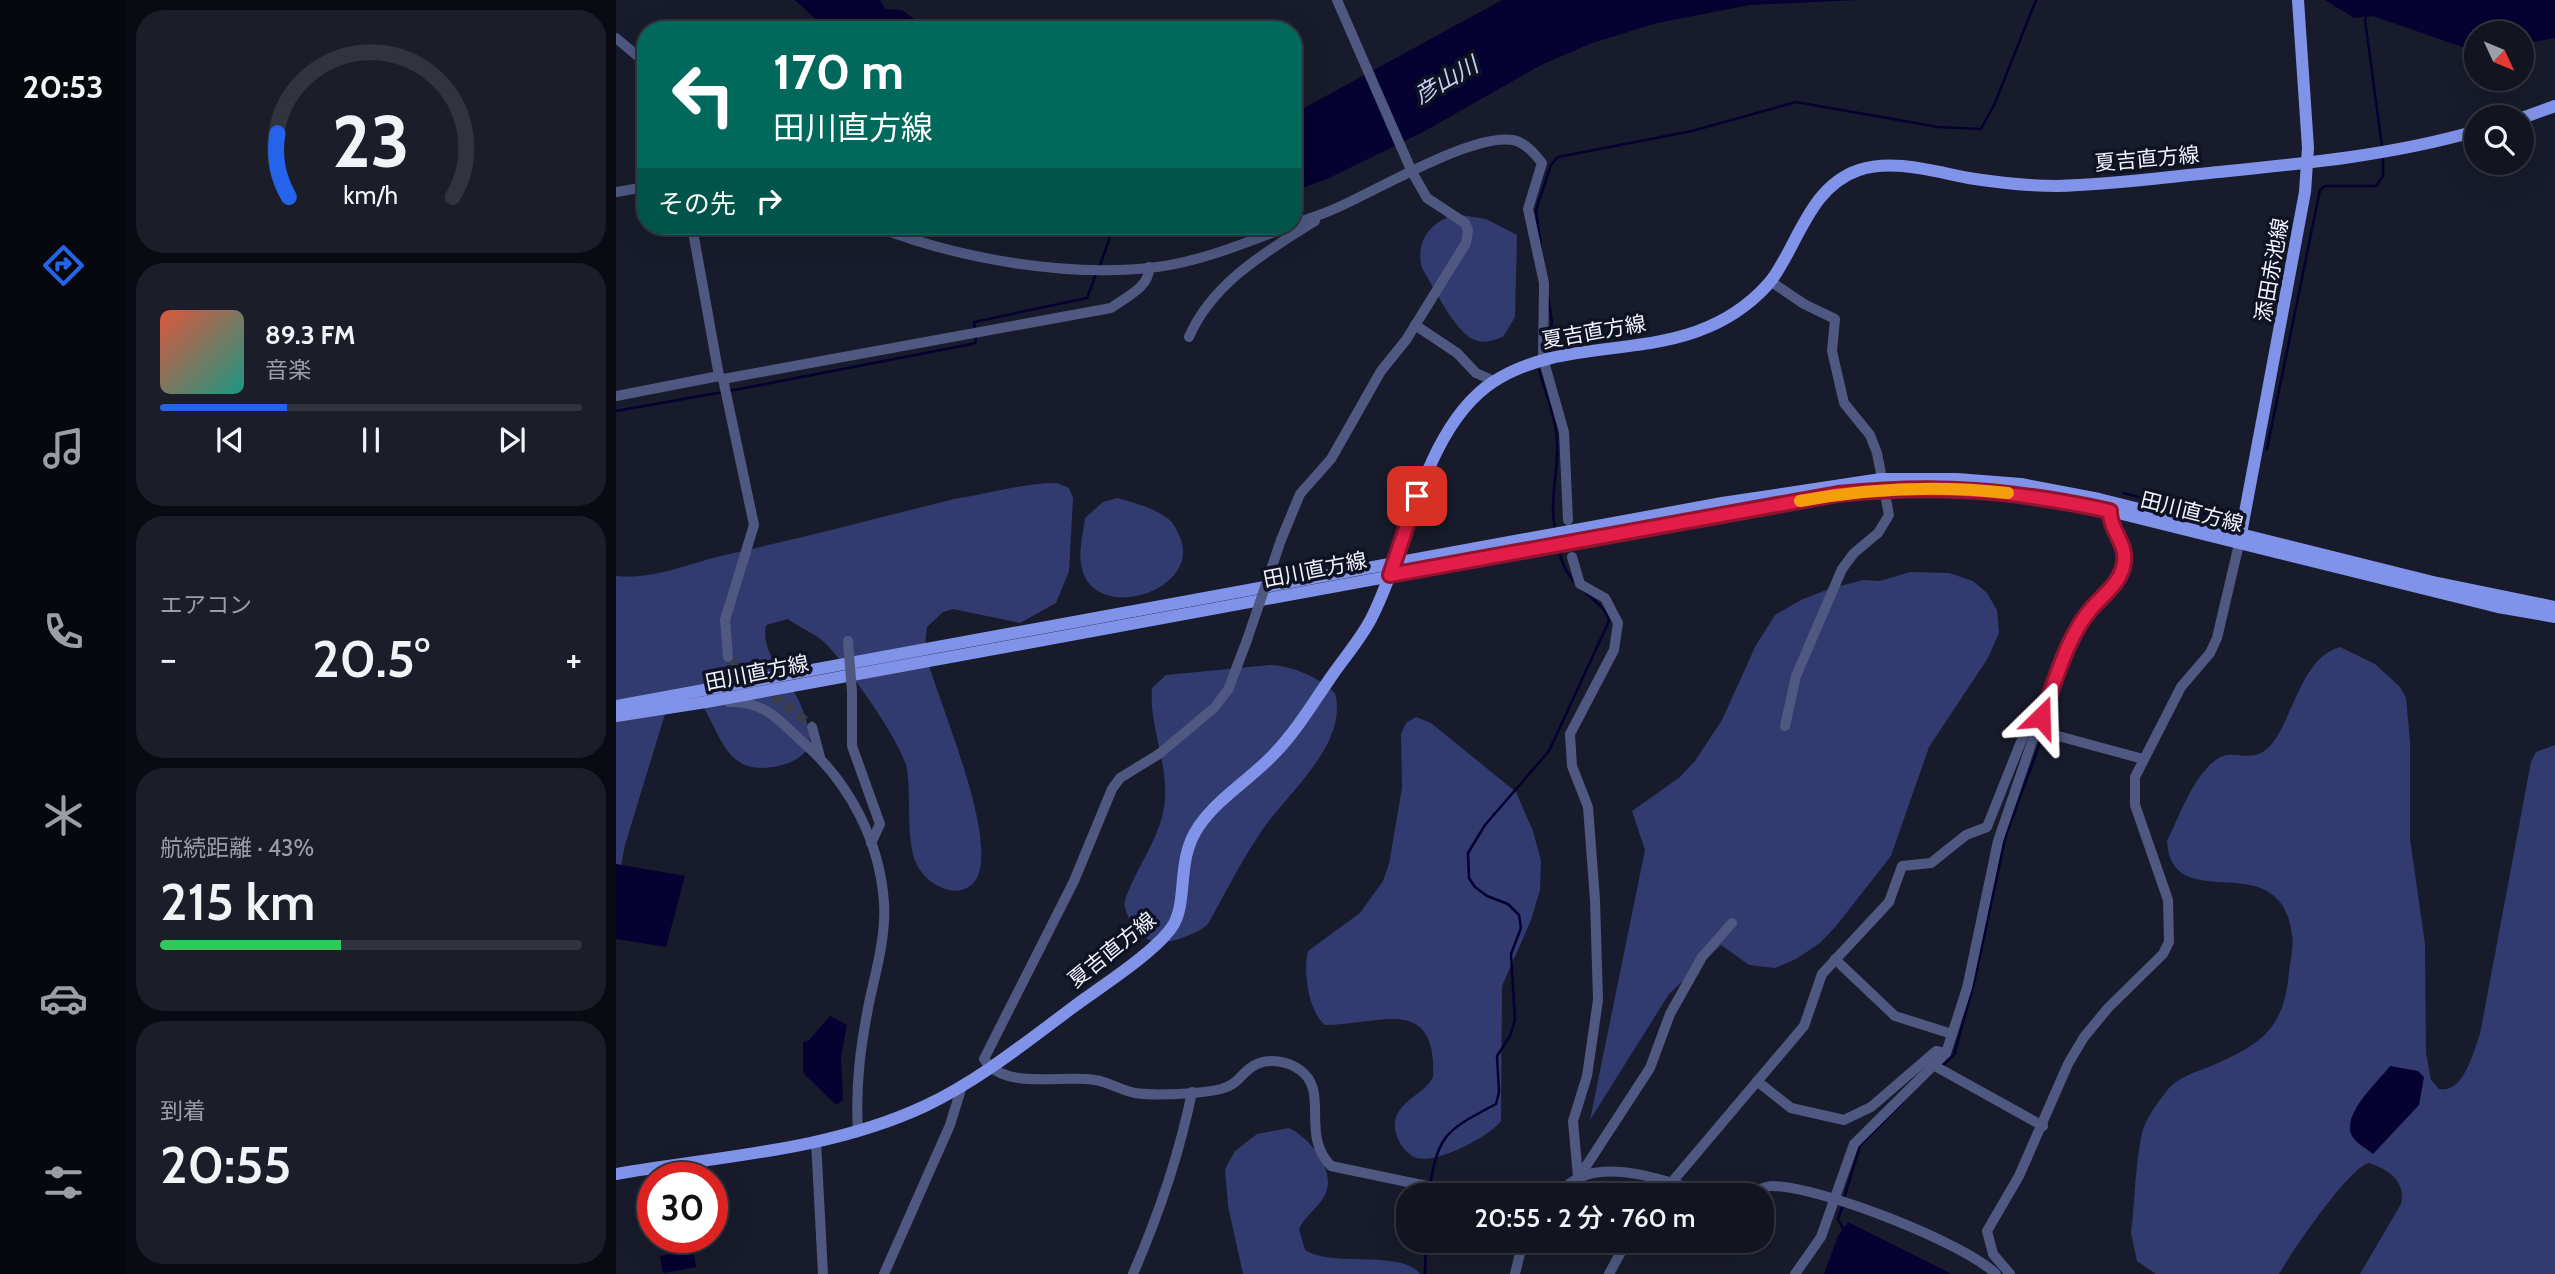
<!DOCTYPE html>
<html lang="ja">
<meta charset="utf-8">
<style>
body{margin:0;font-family:Cabin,"Noto Sans JP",sans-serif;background:#1b1d29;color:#f1f3f6;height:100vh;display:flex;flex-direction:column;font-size:26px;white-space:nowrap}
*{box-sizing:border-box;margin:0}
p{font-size:23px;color:#9c9ea5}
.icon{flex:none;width:38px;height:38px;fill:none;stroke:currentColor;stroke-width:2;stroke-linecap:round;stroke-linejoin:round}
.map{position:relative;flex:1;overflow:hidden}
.drawer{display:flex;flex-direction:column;gap:10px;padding:10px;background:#0a0b12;width:490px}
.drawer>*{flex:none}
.top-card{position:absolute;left:21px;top:21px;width:665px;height:214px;border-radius:28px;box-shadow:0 7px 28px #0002,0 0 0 2px #31333e;background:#00695c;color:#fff;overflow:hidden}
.needle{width:46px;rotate:134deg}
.controls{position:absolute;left:1848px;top:21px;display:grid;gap:14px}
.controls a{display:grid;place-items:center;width:70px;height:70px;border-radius:50%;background:#121420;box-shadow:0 7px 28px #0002,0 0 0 2px #31333e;font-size:35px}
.speed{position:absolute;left:21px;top:1162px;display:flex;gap:14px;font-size:35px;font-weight:700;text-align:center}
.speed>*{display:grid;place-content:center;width:91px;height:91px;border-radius:50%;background:#121420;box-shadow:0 7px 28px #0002,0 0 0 2px #31333e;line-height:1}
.speed .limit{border:10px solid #d22;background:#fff;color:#111}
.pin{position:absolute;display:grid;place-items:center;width:60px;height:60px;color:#fff;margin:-30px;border-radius:14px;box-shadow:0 4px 10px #0006}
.me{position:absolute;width:77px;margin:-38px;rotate:22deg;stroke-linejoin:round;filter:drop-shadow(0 0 5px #0008)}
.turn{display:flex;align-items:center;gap:24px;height:147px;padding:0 21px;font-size:32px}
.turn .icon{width:91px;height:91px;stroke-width:2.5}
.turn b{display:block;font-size:49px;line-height:60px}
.then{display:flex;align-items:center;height:66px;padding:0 21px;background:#0003;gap:14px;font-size:26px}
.big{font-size:52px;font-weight:600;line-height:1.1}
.drawer .widget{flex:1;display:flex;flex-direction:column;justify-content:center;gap:10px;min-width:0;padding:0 24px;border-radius:28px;background:#1b1d29}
.drawer .dial{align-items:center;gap:0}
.dial svg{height:182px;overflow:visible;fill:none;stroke:#31333e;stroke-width:7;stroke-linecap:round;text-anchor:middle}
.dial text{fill:#f1f3f6;stroke:none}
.song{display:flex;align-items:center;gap:21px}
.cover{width:84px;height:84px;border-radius:10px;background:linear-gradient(135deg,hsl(10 70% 55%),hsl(170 70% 35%))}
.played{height:7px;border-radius:4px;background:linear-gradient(90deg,#2563eb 30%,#31333e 30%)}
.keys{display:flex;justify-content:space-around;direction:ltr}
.heat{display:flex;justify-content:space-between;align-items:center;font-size:38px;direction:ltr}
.charge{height:10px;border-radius:5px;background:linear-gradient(90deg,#34c759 43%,#31333e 0)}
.trip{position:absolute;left:780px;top:1183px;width:378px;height:70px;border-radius:28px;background:#121420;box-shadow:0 7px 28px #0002,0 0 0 2px #31333e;font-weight:600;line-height:70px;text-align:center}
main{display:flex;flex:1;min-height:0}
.tabs{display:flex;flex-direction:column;width:126px;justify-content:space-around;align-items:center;background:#07080d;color:#9c9ea5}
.tabs .icon{width:49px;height:49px}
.tabs .active{color:#2563eb}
.tabs b{font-size:32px;color:#f1f3f6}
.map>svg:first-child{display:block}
</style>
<main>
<nav class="tabs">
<b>20:53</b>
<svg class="icon active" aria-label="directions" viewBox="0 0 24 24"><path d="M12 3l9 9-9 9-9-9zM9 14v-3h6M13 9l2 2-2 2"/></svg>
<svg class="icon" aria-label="music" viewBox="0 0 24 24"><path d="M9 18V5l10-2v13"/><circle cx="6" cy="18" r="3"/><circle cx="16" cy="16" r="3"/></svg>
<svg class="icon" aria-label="phone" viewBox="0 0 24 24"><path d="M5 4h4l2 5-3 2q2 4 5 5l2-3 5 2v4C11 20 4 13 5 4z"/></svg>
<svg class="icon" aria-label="climate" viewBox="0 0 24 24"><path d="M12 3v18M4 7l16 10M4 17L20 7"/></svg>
<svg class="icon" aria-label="car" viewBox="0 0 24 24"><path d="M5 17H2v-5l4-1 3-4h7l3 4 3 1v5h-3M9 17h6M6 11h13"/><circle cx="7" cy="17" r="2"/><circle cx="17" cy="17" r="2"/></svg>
<svg class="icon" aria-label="filters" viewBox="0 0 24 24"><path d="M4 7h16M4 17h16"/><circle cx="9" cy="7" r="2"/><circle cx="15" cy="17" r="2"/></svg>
</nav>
<section class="drawer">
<div class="widget dial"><svg viewBox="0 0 100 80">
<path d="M14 69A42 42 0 1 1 86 69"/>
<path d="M14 69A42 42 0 0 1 9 41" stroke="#2563eb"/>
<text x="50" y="56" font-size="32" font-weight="700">23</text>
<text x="50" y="72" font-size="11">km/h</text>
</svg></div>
<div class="widget">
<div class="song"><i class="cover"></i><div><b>89.3 FM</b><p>音楽</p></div></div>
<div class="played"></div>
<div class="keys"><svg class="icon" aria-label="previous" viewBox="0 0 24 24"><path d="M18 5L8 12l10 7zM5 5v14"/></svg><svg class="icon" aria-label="pause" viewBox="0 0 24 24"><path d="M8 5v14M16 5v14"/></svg><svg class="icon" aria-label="next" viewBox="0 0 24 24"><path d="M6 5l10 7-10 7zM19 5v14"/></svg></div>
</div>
<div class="widget"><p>エアコン</p>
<div class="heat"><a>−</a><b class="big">20.5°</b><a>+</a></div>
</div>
<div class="widget"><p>航続距離 · 43%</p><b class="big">215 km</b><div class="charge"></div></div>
<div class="widget"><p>到着</p><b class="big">20:55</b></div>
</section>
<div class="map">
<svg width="1939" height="1274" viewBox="0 0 1939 1274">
<rect width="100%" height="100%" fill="#181b2b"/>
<g fill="#313b70">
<path d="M839 214 870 219 901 235 899 317 887 337C877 340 869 344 859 340 839 333 817 286 806 268 799 241 814 223 839 214Z"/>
<path d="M441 483 453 488 457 498 453 571 440 603 404 623 337 609 327 612 311 627C310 637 308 648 311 658 320 697 393 859 354 886 338 898 314 885 304 870 287 846 297 794 290 765 283 739 228 661 208 642 198 633 183 627 172 619L150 625C144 653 170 675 182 699 189 713 194 731 194 747 184 759 172 765 156 767 112 774 106 739 88 708L49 714 9 845 0 892V576C38 580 73 563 109 555 186 538 262 518 338 499 373 494 406 483 441 483Z"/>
<path d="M501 498C518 503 536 507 551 518 557 522 560 528 563 535 589 588 484 624 467 572 461 555 467 535 469 518L487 502Z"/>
<path d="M1294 572 1333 573 1357 581 1371 593 1381 610 1383 633 1372 658 1313 747 1275 856 1220 926 1204 943 1180 959 1159 968 1133 965 1105 945 1053 994 974 1120 1029 850 1016 811 1064 777 1079 761 1106 720 1140 645 1159 615 1185 600 1213 589 1247 580 1264 581Z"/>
<path d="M1724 647 1759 664 1784 687 1790 698 1794 742V839L1809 944 1810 1053 1815 1080 1823 1089C1848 1094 1857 1052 1864 1034L1915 762 1920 752 1939 745V1274H1744L1785 1204C1790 1181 1773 1170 1753 1163 1733 1167 1675 1253 1663 1274H1540L1521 1261 1515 1233C1519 1201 1519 1165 1526 1133 1529 1120 1541 1103 1550 1092 1561 1077 1578 1073 1595 1066 1645 1044 1668 1030 1673 972 1674 961 1678 947 1676 935 1665 841 1555 920 1551 841 1564 815 1577 776 1601 759 1619 746 1638 769 1658 741 1678 713 1687 657 1724 647Z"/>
<path d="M654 665C677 666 702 677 719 693 733 746 668 795 643 835 624 863 609 894 592 924 583 932 574 935 563 939 532 949 516 934 508 904 518 868 548 836 549 797 551 760 533 725 536 688L550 675Z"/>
<path d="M800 717 815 723 900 792 917 831 925 861 924 890 915 920 886 986 885 1121C873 1137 818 1166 798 1157 794 1155 789 1150 786 1146 781 1139 778 1130 779 1121 784 1099 808 1095 817 1077 821 993 762 1025 709 1025 692 1011 687 971 692 951L744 913 767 881 773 864 786 788 785 734 790 723Z"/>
<path d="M673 1128C694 1138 721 1171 709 1195 702 1208 689 1216 683 1229L689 1250C717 1268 785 1249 804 1274H627L612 1206 609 1169 619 1151 641 1134Z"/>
</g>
<g fill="#050130">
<path d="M179 0H264L269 9 286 10 313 30H211Z"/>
<path d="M886 0H1242L1134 5 1041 23 976 43 925 65 807 132 711 179 677 191V114Z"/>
<path d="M1709 0H1939V38L1906 44V33H1860L1858 51 1757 16 1738 18Z"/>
<path d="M0 864 69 876 50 947 0 939Z"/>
<path d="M214 1016 231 1025 225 1057 227 1100 220 1105 187 1073V1042L193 1040Z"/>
<path d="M1774 1066 1802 1071 1808 1077 1803 1105 1757 1154C1751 1149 1740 1143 1736 1136 1725 1114 1762 1082 1774 1066Z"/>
<path d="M1232 1222 1336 1274H1208L1222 1236Z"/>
<path d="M77 1250 80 1267 47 1273 44 1256Z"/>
</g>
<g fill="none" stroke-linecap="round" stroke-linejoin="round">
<g stroke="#050130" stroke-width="2.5">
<path d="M1751 14 1749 20 1766 146"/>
<path d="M925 248 920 210 935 165 942 157 1076 131 1180 102 1322 127 1365 129 1379 103 1420 0"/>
<path d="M483 268 498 226"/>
<path d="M931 345 936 322 932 296"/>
<path d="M923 370C929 392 940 418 941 440 943 471 933 499 939 529"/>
<path d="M113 391 356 344 360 342 358 322 471 298 480 274"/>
<path d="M0 411 107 392"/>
<path d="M1651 449 1704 190 1709 186H1760L1767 176V156"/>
<path d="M1507 493 1613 520"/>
<path d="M1478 614 1508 584 1517 557 1505 530"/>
<path d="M1429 729 1467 627"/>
<path d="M1325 1067 1338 1055 1358 983 1390 835 1427 735"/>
<path d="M812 1195C823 1135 825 1133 880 1104L883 1092 881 1056 894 1036 899 1020 895 954 905 928 903 915 892 904 871 896 859 887 853 878 852 853 869 825 933 751 993 621C987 596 950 592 943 549"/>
<path d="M1228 1198 1244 1146 1287 1102"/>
<path d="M1227 1205 1222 1219 1228 1231"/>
<path d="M809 1274 810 1241"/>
</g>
<path stroke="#393c4a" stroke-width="10" stroke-dasharray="10 5" stroke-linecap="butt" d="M112 657 196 727"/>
<g stroke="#4e5881" stroke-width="10">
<path d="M0 38 30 63"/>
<path d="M0 192 30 187"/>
<path d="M677 224C691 219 705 215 718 209 759 192 855 133 897 140 909 142 919 154 926 163L912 209 928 283 927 358 948 432 952 520"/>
<path d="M76 226 103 376 107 379 138 525 109 620 112 657"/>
<path d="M259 226C342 259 452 278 541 267 587 261 631 242 674 226"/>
<path d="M1154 281 1188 304 1219 319 1216 351 1228 403 1254 435 1261 453 1273 515 1262 533 1238 553 1226 569 1180 676 1169 726"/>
<path d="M799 325 841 353 860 373 878 381"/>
<path d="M573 337C596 283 651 251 699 221"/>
<path d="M107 379 495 308C510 297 534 287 533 267"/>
<path d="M0 396 103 376"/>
<path d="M665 540 684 494 715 459 765 371 790 340 850 243 852 230 849 223 811 198 796 172 721 0"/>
<path d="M956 557 964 584 989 598 1002 623 998 650 954 734 956 766 972 807 979 900 982 1000 971 1076 957 1121 962 1177"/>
<path d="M631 640 612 690 598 708 543 754 504 778 496 789 458 881 368 1059C388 1091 447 1074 479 1080 493 1082 506 1091 519 1093 540 1096 584 1094 605 1089 624 1084 624 1073 639 1065 653 1058 672 1061 684 1070 714 1091 684 1135 715 1166L854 1195"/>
<path d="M236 692V746L264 824 255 843"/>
<path d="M113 702C150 701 163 721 189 744 234 784 264 842 268 903 270 934 261 968 254 998 245 1043 239 1085 242 1131"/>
<path d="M196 727 204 757"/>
<path d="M1420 730 1527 759"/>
<path d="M1219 959 1279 1016 1336 1034"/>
<path d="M1317 1065 1427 1126"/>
<path d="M1141 1081 1175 1108 1228 1120 1255 1107 1320 1051 1330 1053"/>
<path d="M200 1141 207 1274"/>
<path d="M963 1177 1034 1068 1054 1014 1086 957 1116 923"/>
<path d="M938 1195C946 1190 953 1183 961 1179 995 1159 1060 1184 1095 1195"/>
<path d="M1045 1195 1188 1026 1206 974 1273 902 1286 866 1315 863 1350 835 1371 827 1414 719 1425 717"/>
<path d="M1131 1195C1138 1192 1148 1186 1156 1186 1203 1186 1347 1242 1380 1274"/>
<path d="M268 1274 334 1125 346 1086"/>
<path d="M517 1274C543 1214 563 1156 576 1092"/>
<path d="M899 1274 907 1241"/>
<path d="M993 1274 1011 1241"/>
<path d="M1179 1274 1205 1237 1238 1144 1330 1053 1351 988 1382 841 1420 730 1464 622 1499 583 1507 569 1508 549 1494 520V511"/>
<path d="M1394 1274 1377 1254 1371 1231 1403 1176 1452 1064 1468 1037 1492 1008 1547 954 1553 942 1552 900 1519 805V777L1565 687 1594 653 1601 638 1623 544"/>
</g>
<g stroke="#8193e9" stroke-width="12">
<path d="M1906 118 1939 106"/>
<path d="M1624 539 1689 192 1692 148 1682 0"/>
<path d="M0 706 1106 503 1265 479H1341L1405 484 1483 499 1821 583 1939 607"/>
<path d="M0 716 90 702 1222 494 1310 487 1423 496 1494 511 1882 607 1939 617"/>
<path d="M0 1174C103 1156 213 1151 309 1106 362 1081 409 1043 456 1008 484 987 537 954 556 927 573 902 559 860 583 826 603 797 635 779 659 753 681 730 697 703 715 677 728 658 744 640 755 619 792 548 807 428 877 382 941 340 1023 357 1092 327 1116 317 1141 299 1157 278 1183 241 1195 186 1243 170 1279 158 1322 173 1359 179 1386 183 1414 186 1441 186 1492 185 1543 178 1593 173 1683 164 1773 156 1860 131"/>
</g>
<g stroke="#4e5881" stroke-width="10">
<path d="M631 640 665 540"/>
<path d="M232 641 236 692"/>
</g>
</g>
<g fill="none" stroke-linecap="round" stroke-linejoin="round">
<g stroke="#92132f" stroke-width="18">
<path id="route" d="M801 496 774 575 1222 494C1323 484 1396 490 1494 511 1493 529 1511 543 1508 562 1506 582 1487 595 1475 609 1450 638 1440 682 1425 717"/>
</g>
<use href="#route" stroke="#e11d48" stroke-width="12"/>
<path stroke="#f59e0b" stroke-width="12" d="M1184 501C1254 488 1321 485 1392 493"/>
</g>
<g text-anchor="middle" stroke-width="7" stroke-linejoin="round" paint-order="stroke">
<g font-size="21" fill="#f1f4fd" stroke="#0f1222">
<text transform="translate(1531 159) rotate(-5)" y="7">夏吉直方線</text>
<text transform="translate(1656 270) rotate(-80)" y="7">添田赤池線</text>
<text transform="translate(978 332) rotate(-10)" y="7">夏吉直方線</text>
<text transform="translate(1576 512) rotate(14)" y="7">田川直方線</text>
<text transform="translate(699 570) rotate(-11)" y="7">田川直方線</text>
<text transform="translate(141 673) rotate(-11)" y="7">田川直方線</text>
<text transform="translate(496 950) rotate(-39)" y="7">夏吉直方線</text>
</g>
<g font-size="23" font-style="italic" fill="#c8d1f3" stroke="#0f1222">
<text transform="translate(830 80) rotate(-30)" y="8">彦山川</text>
</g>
</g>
</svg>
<div class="controls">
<a><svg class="needle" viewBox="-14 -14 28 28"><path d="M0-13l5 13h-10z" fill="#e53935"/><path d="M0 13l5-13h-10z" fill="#9c9ea5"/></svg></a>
<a><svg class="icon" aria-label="search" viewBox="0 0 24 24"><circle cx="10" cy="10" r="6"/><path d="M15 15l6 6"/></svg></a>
</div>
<div class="speed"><div class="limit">30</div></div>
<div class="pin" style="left:801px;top:496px;background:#d93025"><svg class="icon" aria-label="arrive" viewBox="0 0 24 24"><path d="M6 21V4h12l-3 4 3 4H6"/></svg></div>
<svg class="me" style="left:1425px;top:717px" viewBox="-20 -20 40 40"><path d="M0-17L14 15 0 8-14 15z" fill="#e11d48" stroke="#fff" stroke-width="4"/></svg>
<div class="trip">20:55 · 2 分 · 760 m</div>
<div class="top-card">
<div class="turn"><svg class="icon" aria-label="left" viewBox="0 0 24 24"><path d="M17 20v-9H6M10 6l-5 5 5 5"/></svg><div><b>170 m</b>田川直方線</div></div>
<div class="then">その先<svg class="icon" aria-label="right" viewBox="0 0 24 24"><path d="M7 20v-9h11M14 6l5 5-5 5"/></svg></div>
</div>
</div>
</main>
